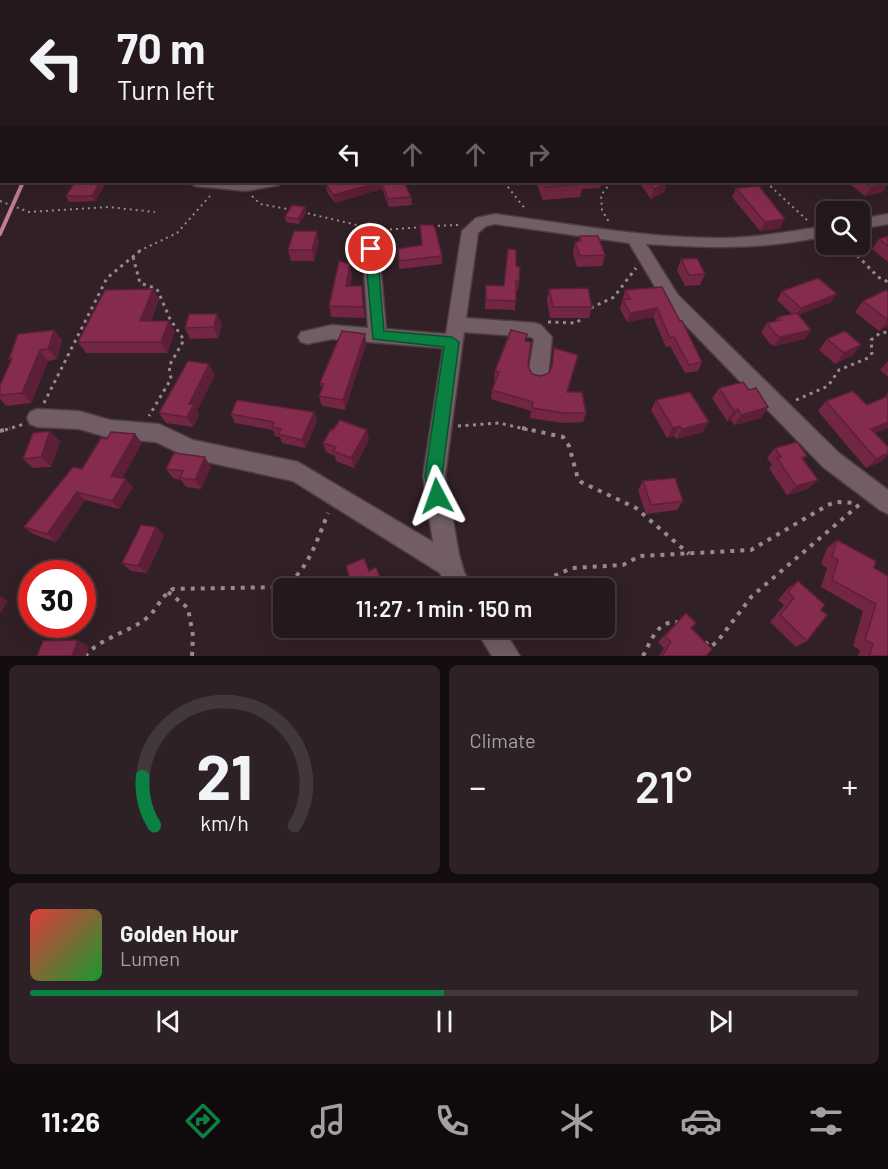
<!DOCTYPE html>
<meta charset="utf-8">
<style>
body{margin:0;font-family:Barlow,sans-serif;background:#2d2125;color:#f1f3f6;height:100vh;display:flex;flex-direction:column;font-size:22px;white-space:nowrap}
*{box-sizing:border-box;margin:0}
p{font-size:20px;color:#a3a0a3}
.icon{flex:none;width:33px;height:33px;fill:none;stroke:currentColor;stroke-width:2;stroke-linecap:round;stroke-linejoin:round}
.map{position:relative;height:656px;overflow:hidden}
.drawer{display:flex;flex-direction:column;gap:9px;padding:9px;background:#140d0f;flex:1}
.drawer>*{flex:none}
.top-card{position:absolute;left:0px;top:0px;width:888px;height:183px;box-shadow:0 6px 24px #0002,0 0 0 2px #42373b;background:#25181c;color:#f1f3f6;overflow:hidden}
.tools{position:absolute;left:816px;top:201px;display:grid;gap:12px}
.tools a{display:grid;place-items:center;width:54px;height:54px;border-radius:9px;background:#25181c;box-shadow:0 6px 24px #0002,0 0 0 2px #42373b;font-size:30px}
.speed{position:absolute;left:18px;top:560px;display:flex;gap:12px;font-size:30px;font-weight:700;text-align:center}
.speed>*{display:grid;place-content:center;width:78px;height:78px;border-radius:50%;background:#25181c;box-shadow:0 6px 24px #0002,0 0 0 2px #42373b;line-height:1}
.speed .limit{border:9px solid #d22;background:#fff;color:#111}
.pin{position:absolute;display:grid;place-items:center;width:51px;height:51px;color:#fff;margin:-26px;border:3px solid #fff;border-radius:50%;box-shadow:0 2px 6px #0007}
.me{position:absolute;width:66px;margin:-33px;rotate:356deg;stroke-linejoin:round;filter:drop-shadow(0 0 4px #0008)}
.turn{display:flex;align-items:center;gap:21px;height:126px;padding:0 18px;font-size:27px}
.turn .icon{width:78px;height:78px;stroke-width:2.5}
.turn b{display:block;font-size:42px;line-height:51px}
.lanes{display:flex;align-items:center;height:57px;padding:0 18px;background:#0003;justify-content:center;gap:30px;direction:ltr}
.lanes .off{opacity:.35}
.big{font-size:45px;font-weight:600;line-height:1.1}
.drawer .widget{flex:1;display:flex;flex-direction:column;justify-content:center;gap:9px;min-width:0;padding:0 21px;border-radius:9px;background:#2d2125}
.drawer .dial{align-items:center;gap:0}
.dial svg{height:156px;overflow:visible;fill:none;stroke:#42373b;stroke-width:7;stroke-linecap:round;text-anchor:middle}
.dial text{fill:#f1f3f6;stroke:none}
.song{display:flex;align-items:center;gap:18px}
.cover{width:72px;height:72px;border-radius:9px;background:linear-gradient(135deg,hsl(0 70% 55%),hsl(130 70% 35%))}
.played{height:6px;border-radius:3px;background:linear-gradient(90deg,#0b8043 50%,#42373b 50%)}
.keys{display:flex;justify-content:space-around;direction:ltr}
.heat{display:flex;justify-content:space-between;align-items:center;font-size:33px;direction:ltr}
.drawer .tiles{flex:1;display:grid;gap:9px;grid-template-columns:1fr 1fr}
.widget:last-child{grid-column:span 2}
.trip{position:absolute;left:273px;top:578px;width:342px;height:60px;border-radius:9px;background:#25181c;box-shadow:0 6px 24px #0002,0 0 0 2px #42373b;font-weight:600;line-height:60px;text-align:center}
.menu{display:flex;height:96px;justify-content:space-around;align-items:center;background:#0f0a0b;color:#a3a0a3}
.menu .icon{width:42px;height:42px}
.menu .active{color:#0b8043}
.menu b{font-size:27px;color:#f1f3f6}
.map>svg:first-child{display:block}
</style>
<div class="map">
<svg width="888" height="656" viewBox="0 0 888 656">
<rect width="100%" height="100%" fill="#312025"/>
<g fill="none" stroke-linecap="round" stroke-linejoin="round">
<path stroke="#c27d95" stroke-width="4" d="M0 234 23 182"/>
<g stroke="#4b3d41" stroke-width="3">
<g id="minor">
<rect x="162" y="0" width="10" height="2"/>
<path d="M502 0H516L517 2H503Z"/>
<path d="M674 0H690L691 2H675Z"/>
<rect x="886" y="9" width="2" height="9"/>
<rect x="0" y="21" width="2" height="6"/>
<rect x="886" y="40" width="2" height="6"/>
<rect x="886" y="95" width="2" height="8"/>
<rect x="886" y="146" width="2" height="9"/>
<rect x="0" y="152" width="2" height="8"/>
<path d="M188 182H281L279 185 246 191 195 186Z"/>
<path d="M495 214C571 224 649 239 727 238 761 237 793 231 826 226V236C761 250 712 248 646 244L678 295 839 453 888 490V514L880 510 823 467 666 305 629 243 495 224 486 226 478 233 466 318 535 323 541 325 552 337 548 376 545 382 538 384 531 382 528 376 534 339 531 337 464 332 445 476 459 554 464 572 473 588H446L440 573 293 481 189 458 156 442 110 438 79 429 37 427 30 424 27 418 30 412 37 409 79 411 110 420 159 424 193 440 298 462 433 542 423 476 443 348 332 339 307 344 301 342 298 337 301 332 332 325 368 328 361 228 369 223 377 228 386 329 446 334 462 231 476 218Z"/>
<path d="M888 214V224L860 229V219Z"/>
<path d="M474 627H502L520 656H492Z"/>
</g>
</g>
<g stroke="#978a8d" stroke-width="1.5" stroke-dasharray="1.5 3" stroke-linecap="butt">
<path d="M735 0 738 2"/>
<path d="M870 0 873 2"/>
<path d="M345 2 348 0"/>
</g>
<g stroke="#978a8d" stroke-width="2" stroke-dasharray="2 4" stroke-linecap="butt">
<path d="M504 182 526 210"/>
<path d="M607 182 609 185 601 195 602 210 609 222"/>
<path d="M766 182 808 221"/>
<path d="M252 196 260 204 293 210"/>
<path d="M0 201 29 212 108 207 155 212"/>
<path d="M302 212 357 225"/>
<path d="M432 226 458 225"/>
<path d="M384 230 422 227"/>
<path d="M847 244 854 251"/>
<path d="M139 251 177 233 210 196"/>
</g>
<g stroke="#978a8d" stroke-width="3" stroke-dasharray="3 4.5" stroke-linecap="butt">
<path d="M852 250 878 277 888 282"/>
<path d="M133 257 140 283 157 289 170 319 184 340 169 366 171 379 149 416"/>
<path d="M591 308 614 297 636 268"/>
<path d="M548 322 576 323 588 314"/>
<path d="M796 400 828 386 839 370 868 358 872 353 871 340 880 333 888 332"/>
<path d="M44 403 107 278 141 250"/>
<path d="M458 426 499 423 529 430"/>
<path d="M5 430 24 424"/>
</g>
<g stroke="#978a8d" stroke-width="4" stroke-dasharray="4 6" stroke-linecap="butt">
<path d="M522 428 563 437 569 446 578 479 581 482 636 508 689 554"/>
<path d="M0 431 10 428"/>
<path d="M527 588 572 568 623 565 640 556 751 550 828 505 836 502 856 503"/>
<path d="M168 592 188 608 193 636 192 656"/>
<path d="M705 642 710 647 717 642 752 596 860 504"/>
<path d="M85 656C103 636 129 633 148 617 158 608 161 596 173 589L284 587C309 569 317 540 328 513"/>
<path d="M643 656C652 639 658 618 681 623"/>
</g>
<use href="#minor" fill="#715d63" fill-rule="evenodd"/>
</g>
<g fill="#722643">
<path d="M620 0H659L661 2H622Z"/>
<path d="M325 182H404L411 197 412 205 389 207 382 189 335 203 327 192 326 184 327 183Z"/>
<path d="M536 182H602L600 188 582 189 580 197 543 200Z"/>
<path d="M639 182H667L664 192 651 199Z"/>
<path d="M838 182H886L883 192 865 196 849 183 841 185Z"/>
<path d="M106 183 95 201 69 202 66 196Z"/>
<path d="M736 188 780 228 760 231 732 197Z"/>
<path d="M305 207 306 213 299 224 286 222 285 217Z"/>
<path d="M580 236 605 255 602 266 577 267 573 253 575 242 578 241Z"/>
<path d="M888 236V262L872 249 879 239Z"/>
<path d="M319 242 314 261H291L288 250Z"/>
<path d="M398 249 442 256V264L399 269Z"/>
<path d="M681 259 705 274 700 285 685 286 677 270Z"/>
<path d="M516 266 519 281 518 290H516L515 310 485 309 486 285 504 286Z"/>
<path d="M352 275 350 286H362L365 318 331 317 329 306Z"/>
<path d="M662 287 702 362 698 371 685 373 670 346 666 347 653 317 627 322 620 309 625 290Z"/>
<path d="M153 289 159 300 151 321 175 332 167 353H86L78 342Z"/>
<path d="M549 289 592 307 589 318H550L547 300Z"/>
<path d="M782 291 831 302 799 315 805 339 774 346 770 344 761 332 767 323 775 321 778 317 792 314 777 300Z"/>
<path d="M888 292V326L879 331 855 312 863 301Z"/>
<path d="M217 314 222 325 218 338 190 339 185 328Z"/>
<path d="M54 330 62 340 57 359 48 361 31 403 6 406 0 399V395L11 361 9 359Z"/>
<path d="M365 334 366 344 345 410 322 406 319 396 322 389 320 383Z"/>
<path d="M527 334 526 341 528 366 532 374 541 376 549 373 551 370 554 348 567 392 586 413 583 422 563 423 530 418 531 411 491 399 492 390 495 381H494L495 371Z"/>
<path d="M827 339 853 355 835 364 819 350Z"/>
<path d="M888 361V377L880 370Z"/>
<path d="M215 375 197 410 199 415 193 427 166 423 159 413Z"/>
<path d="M719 388 749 390 768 407 761 418 734 425 731 420 727 421 712 398Z"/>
<path d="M888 393V428L874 433 882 461 866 468 818 411 826 401 867 405 884 397Z"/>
<path d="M656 400 703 432 676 439 674 436 667 438 651 410Z"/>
<path d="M314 412 317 421 305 448 282 443 280 437 275 436 273 430 235 423 231 414Z"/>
<path d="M369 440 354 468 336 461 335 456 326 452 323 443Z"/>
<path d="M60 441 51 467 33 468 23 459Z"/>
<path d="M142 443 122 478 133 487 119 509 85 500 56 542 33 534 24 527Z"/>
<path d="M775 448 807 456 803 460 808 489 787 495 769 468 772 465 767 458Z"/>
<path d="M211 467 201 489 186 487 181 480 173 478 166 469Z"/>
<path d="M643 481 683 501 677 510 646 514 638 490Z"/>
<path d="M156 527 164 536 147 573 131 571 122 563Z"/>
<path d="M837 540 874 568 888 656H858L860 650 853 646 863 611 821 587 827 568 821 564 827 548Z"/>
<path d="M798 581 821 610 807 641 796 647 770 622 784 605 778 600 788 588Z"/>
<path d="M679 620 691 628 706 656H659L664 648 658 642Z"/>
</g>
<g fill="#5d1f37">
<path d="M100 182H105L106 183 95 201 92 196Z"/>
<path d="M381 182 382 189 335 203 333 195Z"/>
<path d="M667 182 664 192 651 199 654 189Z"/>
<path d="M843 182H850L849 183 841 185Z"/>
<path d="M888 183 883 192 865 196 871 187Z"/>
<path d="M305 207 306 213 299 224 298 219Z"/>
<path d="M785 219 780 228 760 231 765 222Z"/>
<path d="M317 231 319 242 314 261 312 250Z"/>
<path d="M350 264 352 275 348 297 346 286Z"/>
<path d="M153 289 159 300 146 332 140 321Z"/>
<path d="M837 294 831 302 795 317 801 308Z"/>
<path d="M657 308 653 317 627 322 630 313Z"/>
<path d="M217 314 222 325 218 338 214 327Z"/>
<path d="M888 320V326L879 331Z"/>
<path d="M169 321 175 332 167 353 161 342Z"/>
<path d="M54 330 62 340 57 359 48 349Z"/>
<path d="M811 330 805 339 774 346 780 337Z"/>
<path d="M365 334 366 344 345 410 343 400Z"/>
<path d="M861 345 853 355 835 364 844 353Z"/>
<path d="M40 350 48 361 31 403 22 393Z"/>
<path d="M209 364 215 375 197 410 199 415 193 427 187 417 189 404Z"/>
<path d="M768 407 761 418 734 425 741 415Z"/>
<path d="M738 409 731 420 727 421 734 411Z"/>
<path d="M314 412 317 421 305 448 302 440Z"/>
<path d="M709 422 703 432 676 439 682 429Z"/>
<path d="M888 422V428L861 439 871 429Z"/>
<path d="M680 426 674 436 667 438 673 428Z"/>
<path d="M367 430 369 440 354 468 351 458Z"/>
<path d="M50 431 60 441 51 467 41 457Z"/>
<path d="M135 434 142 443 119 484 111 476Z"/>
<path d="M888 453V455L882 461 866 468 876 459Z"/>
<path d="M205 457 211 467 201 489 195 480Z"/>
<path d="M126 479 133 487 119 509 112 501Z"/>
<path d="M818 480 808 489 787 495 796 486Z"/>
<path d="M77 492 85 500 56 542 47 534Z"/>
<path d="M156 527 164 536 147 573 138 566Z"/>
<path d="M0 596 8 601 0 614Z"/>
<path d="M78 640 89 646 86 656H72Z"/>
</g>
<g fill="#852c4e" stroke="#5d1f37" stroke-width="1.5">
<path d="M630 0H659L661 2H631Z"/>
<path d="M886 180 888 183 871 187 864 182H886Z"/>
<path d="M75 182H100L92 196H66Z"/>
<path d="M331 182H404L411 197 388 199 381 182 333 195 326 184Z"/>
<path d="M543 182H582L583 184 545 187Z"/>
<path d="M649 182H667L654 189Z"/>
<path d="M759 186 785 219 765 222 736 188Z"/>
<path d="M292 205 305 207 298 219 285 217Z"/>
<path d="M420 225H433L435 228 442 256 399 261 398 249 422 245Z"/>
<path d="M294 231H317L312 250H288Z"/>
<path d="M580 236H598L605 255 580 256 575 242 581 241Z"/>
<path d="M888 236V246L879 239Z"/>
<path d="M508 249 516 250V266L520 267 519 281H516V301L486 300V285L504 286Z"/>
<path d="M697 258 705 274 689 275 681 259Z"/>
<path d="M339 261 350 264 346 286H362L363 307 329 306Z"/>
<path d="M818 278 837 294 801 308 782 291Z"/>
<path d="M662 287 680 321H682L702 362 689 365 674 337 670 338 657 308 630 313 623 300 630 299 625 290Z"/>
<path d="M588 288 592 307H553L549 289Z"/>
<path d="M153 289 140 321H169L161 342H78L105 290Z"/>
<path d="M886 290 888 292V320L863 301Z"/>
<path d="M797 313 811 330 780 337 776 335 767 323 781 320 778 317Z"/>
<path d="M189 314H217L214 327 185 328Z"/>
<path d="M54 330 48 349 40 350 22 393 0 395V386L12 358 9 359 18 334Z"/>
<path d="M511 330 527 334 525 341 531 342 528 366 532 374 541 376 549 373 552 366 554 348 578 355 567 392H582L586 413H565L532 408 533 402 492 390 499 372 495 371Z"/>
<path d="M342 331 365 334 343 400 319 396 324 384 320 383Z"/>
<path d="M845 331 861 345 844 353 827 339Z"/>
<path d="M188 361 209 364 189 404H194L187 417 159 413Z"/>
<path d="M743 382 749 390 756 388 768 407 741 415 738 409 734 411 719 388Z"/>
<path d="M853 391 867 405 888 396V422L871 429 888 447V453L876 459 826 401Z"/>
<path d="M690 392 709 422 682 429 680 426 673 428 656 400Z"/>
<path d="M237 400 314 412 302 440 278 434 281 429 272 427 274 422 231 414Z"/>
<path d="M340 420 367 430 351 458 333 451 336 447 323 443 331 429 333 430Z"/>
<path d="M50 431 41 457 23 459 33 433Z"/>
<path d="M111 432 135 434 111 476 126 479 112 501 77 492 47 534 24 527 73 467 82 469 101 438 107 439Z"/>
<path d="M797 442 807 456 802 458 818 480 796 486 777 458 781 457 775 448Z"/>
<path d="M174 453 205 457 195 480 180 478 183 471 166 469Z"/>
<path d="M675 478 683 501 651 505 643 481Z"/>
<path d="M141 525 156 527 138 566 122 563Z"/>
<path d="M837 540 876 561 874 568 888 576V656H869L873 644 865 640 876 604 832 580 838 560 832 556Z"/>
<path d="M364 558 369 571 376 567 384 587 382 588H342L341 583 350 579 346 566Z"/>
<path d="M798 581 825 605 821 610 827 615 807 641 780 615 794 598 788 592Z"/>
<path d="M686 613 696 623 691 628 712 649 706 656H662L671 642 665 636Z"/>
<path d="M78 640 72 656H37L43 641Z"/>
</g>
<path fill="#0b8043" stroke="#07532c" stroke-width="1.5" d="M371 245 377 249 384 331 452 337 459 342 442 476 445 496 443 502 437 504 431 502 425 476 444 347 373 339 365 249Z"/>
</svg>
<div class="tools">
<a><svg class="icon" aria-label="search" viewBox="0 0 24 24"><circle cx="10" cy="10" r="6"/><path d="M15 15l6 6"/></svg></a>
</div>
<div class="speed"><div class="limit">30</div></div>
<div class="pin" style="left:371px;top:249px;background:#d93025"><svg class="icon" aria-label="arrive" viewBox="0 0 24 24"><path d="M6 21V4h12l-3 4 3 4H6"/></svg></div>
<svg class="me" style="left:437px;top:496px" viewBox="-20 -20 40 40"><path d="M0-17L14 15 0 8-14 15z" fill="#0b8043" stroke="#fff" stroke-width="4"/></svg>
<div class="trip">11:27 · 1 min · 150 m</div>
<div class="top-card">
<div class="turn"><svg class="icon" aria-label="left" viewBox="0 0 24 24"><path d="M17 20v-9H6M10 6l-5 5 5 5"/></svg><div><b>70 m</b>Turn left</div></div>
<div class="lanes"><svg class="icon" aria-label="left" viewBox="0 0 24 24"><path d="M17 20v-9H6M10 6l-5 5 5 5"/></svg><svg class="icon off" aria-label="ahead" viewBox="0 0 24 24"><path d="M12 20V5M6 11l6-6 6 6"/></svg><svg class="icon off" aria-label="ahead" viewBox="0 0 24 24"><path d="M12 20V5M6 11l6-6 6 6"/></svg><svg class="icon off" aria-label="right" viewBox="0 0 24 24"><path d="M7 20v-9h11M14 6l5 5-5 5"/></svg></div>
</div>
</div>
<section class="drawer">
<div class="tiles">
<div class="widget dial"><svg viewBox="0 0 100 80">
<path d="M14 69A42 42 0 1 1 86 69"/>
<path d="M14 69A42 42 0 0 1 8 44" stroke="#0b8043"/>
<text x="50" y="56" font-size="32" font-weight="700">21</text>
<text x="50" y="72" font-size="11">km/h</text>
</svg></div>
<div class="widget"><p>Climate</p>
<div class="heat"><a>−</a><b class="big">21°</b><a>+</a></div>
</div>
<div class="widget">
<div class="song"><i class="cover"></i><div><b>Golden Hour</b><p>Lumen</p></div></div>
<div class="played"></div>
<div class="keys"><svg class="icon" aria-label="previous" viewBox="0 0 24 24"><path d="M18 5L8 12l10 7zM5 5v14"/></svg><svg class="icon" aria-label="pause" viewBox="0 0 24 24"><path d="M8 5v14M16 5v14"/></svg><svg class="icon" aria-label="next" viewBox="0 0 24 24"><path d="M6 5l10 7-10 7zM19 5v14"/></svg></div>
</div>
</div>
</section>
<nav class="menu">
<b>11:26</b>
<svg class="icon active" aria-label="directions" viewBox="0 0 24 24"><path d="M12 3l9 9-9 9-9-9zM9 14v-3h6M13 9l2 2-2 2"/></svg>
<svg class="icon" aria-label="music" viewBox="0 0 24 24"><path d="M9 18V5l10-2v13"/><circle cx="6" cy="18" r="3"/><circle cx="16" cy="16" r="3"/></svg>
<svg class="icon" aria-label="phone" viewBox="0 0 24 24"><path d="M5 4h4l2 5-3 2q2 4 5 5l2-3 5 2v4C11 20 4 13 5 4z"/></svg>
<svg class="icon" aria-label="climate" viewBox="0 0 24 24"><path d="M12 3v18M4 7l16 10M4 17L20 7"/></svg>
<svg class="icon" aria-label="car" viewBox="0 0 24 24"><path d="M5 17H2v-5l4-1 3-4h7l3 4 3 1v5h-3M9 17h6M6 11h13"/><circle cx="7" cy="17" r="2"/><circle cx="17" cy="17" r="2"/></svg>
<svg class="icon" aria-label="filters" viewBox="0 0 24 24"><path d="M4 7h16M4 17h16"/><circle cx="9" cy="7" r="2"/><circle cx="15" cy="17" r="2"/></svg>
</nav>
